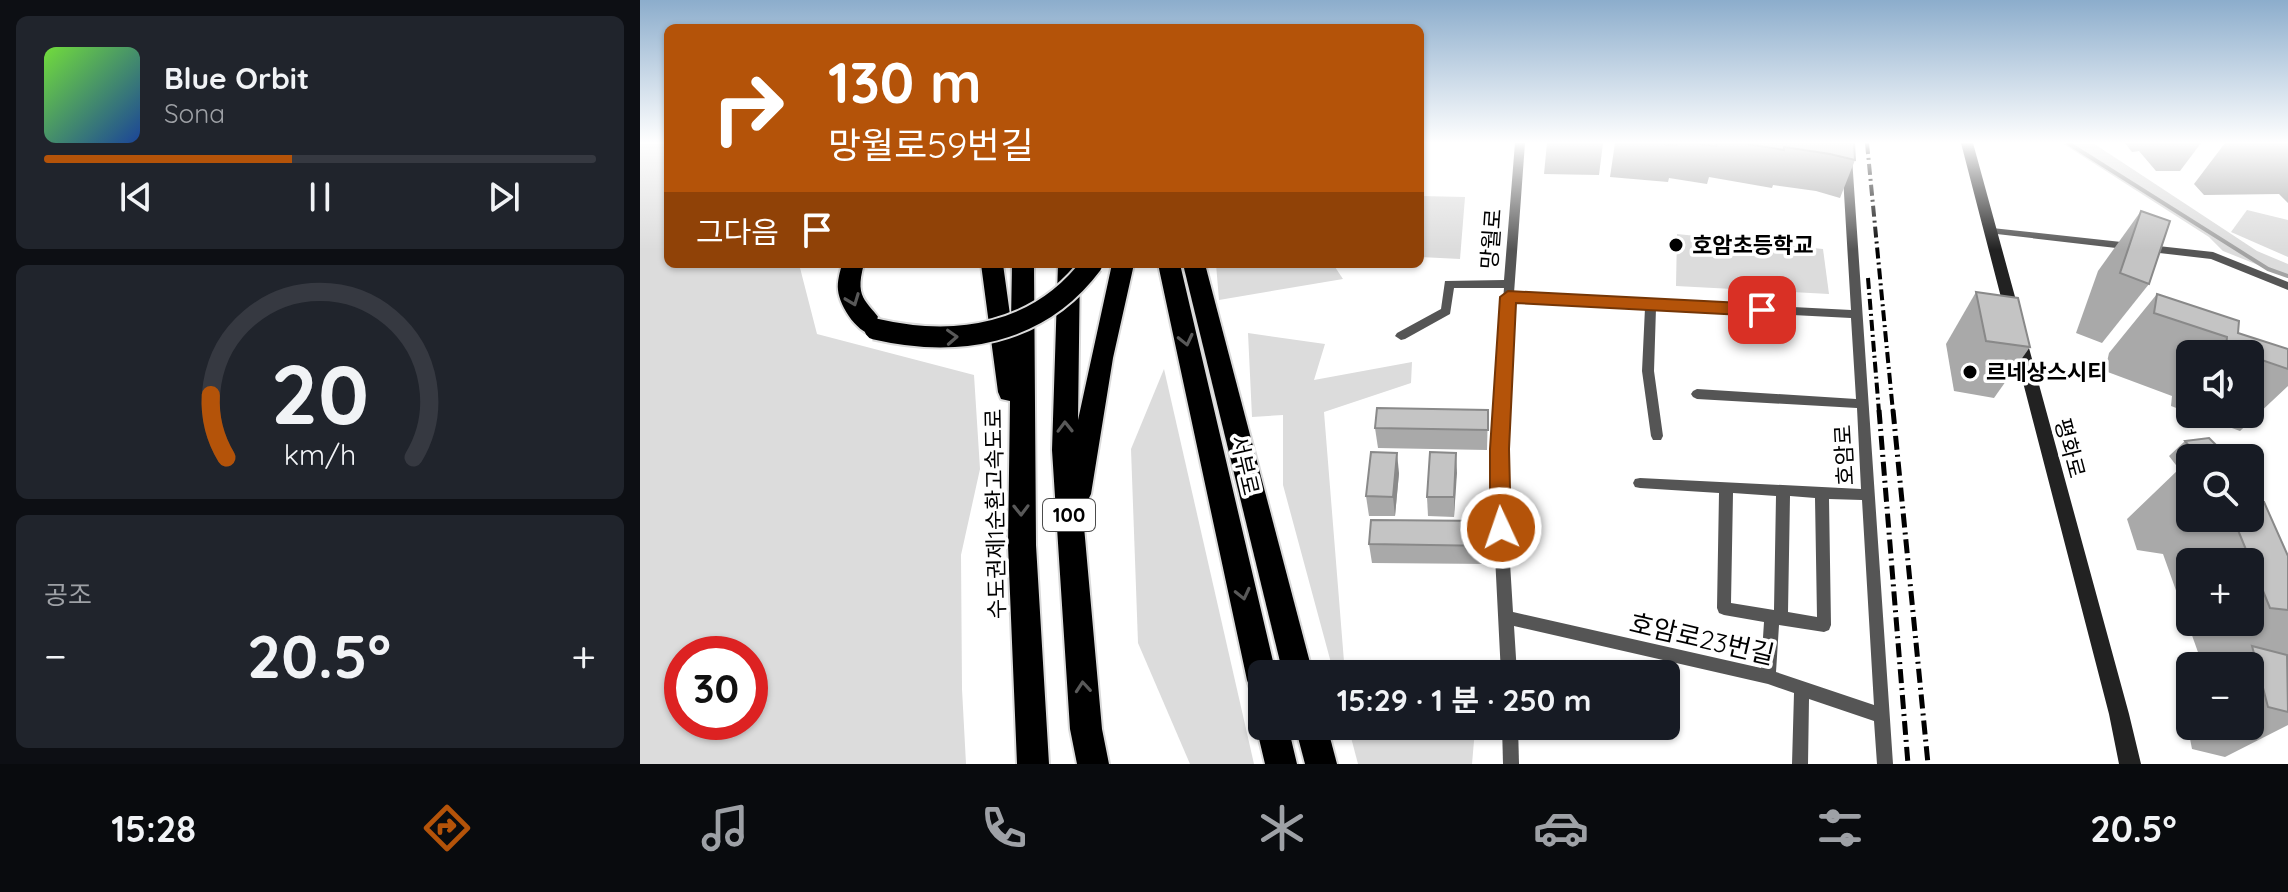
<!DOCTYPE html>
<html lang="ko">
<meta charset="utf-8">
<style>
body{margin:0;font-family:Quicksand,"Noto Sans KR",sans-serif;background:#20242c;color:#f1f3f6;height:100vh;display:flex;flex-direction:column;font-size:30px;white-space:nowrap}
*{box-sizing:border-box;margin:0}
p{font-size:26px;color:#9ea1a6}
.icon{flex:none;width:44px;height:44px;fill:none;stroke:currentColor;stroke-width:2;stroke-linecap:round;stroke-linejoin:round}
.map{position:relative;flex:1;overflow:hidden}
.side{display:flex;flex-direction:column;gap:16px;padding:16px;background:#0d0f14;width:640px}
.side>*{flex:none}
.hud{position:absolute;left:24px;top:24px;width:760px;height:244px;border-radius:12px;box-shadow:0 2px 6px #0004;background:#b45309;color:#fff;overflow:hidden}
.tools{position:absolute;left:1536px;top:340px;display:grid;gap:16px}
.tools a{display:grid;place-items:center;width:88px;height:88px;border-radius:12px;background:#171b24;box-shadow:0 2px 6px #0004;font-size:40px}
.speed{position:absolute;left:24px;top:636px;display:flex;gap:16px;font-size:40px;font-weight:700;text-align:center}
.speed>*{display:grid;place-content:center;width:104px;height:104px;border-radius:50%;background:#171b24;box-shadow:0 2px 6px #0004;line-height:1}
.speed .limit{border:12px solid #d22;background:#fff;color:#111}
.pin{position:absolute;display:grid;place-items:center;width:68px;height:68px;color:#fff;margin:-34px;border-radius:16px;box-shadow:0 4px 12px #0006}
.me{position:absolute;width:88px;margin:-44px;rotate:357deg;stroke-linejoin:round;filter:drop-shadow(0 0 6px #0008)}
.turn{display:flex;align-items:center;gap:28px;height:168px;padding:0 32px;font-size:36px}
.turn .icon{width:104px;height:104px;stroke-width:2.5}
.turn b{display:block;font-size:56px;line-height:68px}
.then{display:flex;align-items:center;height:76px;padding:0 32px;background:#0003;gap:16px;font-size:30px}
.big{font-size:60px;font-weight:700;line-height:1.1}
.side .widget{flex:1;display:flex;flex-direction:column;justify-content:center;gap:12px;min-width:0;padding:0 28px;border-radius:12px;background:#20242c}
.side .dial{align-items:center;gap:0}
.dial svg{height:208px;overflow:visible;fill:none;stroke:#363941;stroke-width:7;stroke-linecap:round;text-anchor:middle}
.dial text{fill:#f1f3f6;stroke:none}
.song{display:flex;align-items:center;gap:24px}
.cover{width:96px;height:96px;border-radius:12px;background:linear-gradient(135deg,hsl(100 70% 55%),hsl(220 70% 35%))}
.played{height:8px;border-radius:4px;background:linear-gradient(90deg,#b45309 45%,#363941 45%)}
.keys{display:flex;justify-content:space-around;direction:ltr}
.heat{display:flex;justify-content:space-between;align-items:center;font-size:44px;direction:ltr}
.trip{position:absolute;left:608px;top:660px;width:432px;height:80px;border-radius:12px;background:#171b24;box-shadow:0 2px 6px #0004;font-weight:700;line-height:80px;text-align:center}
.dock{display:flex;height:128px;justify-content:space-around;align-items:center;background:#090b0e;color:#9ea1a6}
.dock .icon{width:56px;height:56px}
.dock .active{color:#b45309}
.dock b{font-size:36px;color:#f1f3f6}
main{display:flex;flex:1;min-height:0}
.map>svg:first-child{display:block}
</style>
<main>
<section class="side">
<div class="widget">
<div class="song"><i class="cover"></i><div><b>Blue Orbit</b><p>Sona</p></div></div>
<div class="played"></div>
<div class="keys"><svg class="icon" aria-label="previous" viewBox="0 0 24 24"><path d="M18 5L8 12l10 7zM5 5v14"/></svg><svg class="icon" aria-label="pause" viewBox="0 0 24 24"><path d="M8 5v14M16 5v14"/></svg><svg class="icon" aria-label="next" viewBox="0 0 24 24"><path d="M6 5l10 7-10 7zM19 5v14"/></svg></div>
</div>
<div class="widget dial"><svg viewBox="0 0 100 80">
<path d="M14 69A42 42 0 1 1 86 69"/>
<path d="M14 69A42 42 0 0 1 8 45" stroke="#b45309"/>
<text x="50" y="56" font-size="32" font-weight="700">20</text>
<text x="50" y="72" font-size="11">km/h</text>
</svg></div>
<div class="widget"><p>공조</p>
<div class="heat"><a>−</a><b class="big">20.5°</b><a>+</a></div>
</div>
</section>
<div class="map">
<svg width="1648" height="764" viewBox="0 0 1648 764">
<rect width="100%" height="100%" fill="#fff"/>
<g fill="#dcdcdc" fill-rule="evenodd">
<path d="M0 143H28V264H159L177 334 334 375 340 469 321 555 322 689 326 764H0ZM110 654V722H42V654Z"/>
<path d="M1422 143H1453L1617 251 1648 264V277L1583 251 1569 237Z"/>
<path d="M780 196 825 197 820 259 780 257Z"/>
<path d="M1607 210 1648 220V257L1591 232Z"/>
<path d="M1037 234 1183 249 1189 294 1036 286Z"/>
<path d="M576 264H693L703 279 579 300Z"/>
<path d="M608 333 685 344 674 380 772 362 771 383 684 412 705 674H694L643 485V415L612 417Z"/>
<path d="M524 369 614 764H550L498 643 491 449Z"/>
<path d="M708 726H825L835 729 832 764H718Z"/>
</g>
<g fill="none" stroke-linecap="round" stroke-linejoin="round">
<path stroke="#a3a3a3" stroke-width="4" d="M1428 143 1628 269 1648 276"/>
<g stroke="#dbdbdb" stroke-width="4">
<g id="highway">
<path d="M202 264H224C213 303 230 300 246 329L243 335C222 341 200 309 198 290 197 281 200 272 202 264Z"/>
<path d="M341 264H363L371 322 372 264H394L396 545 409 764H377L368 545 370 401 361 399 358 392Z"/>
<path d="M418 264H440L438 420 472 264H494L473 358 451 494 447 502 442 504 462 729 469 764H437L430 729 412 450Z"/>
<path d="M518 264H540L636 674H622V695L611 691 607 680Z"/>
<path d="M543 264H565L673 674H643Z"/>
<path d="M622 714V726H648L657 764H625L616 726Z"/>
<path d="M655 726H687L697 764H665Z"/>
</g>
</g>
<g fill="#555" fill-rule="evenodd">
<path d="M875 143H885L874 293 1211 310 1201 143H1211L1253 764H1237L1234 721 1169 699 1168 764H1152L1154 693 1128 684 874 626 877 674H861L852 497 858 360 864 288H814L810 314 765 339 761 340 755 336 757 333 801 309 805 281 864 280ZM874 301 1005 308 1002 371 1011 436 1013 440H1021L1023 436 1014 371 1016 308 1211 318 1216 399 1057 389 1053 391 1051 394 1053 397 1057 399 1217 408 1221 489 1000 478 995 479 993 483 995 487 1000 488 1079 493 1077 608 1079 613 1084 615 1124 622 1121 668 873 612 866 497 870 360ZM1093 493 1136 496 1134 610 1091 603ZM1150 496 1175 498 1177 617 1148 612ZM1189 499 1222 500 1234 705 1136 672 1139 625 1184 632 1189 630 1191 625Z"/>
<path d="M1352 228 1573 252 1648 282V290L1571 259 1348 233 1347 231Z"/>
<path d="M862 726H878L879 764H863Z"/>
</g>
<path fill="#222" fill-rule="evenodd" d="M1321 143H1333L1489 714 1501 764H1479L1469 714Z"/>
<use href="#highway" fill="#000" fill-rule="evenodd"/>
<g stroke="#000" stroke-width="4" stroke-dasharray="11 4 2 4" stroke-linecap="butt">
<path d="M1227 143 1253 412"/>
<path d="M1228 278 1239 412"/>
</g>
<g stroke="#000" stroke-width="5" stroke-dasharray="14 5 2 5" stroke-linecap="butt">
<path d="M1239 410 1268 764"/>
<path d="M1253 410 1288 764"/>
</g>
<g stroke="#dbdbdb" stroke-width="25" stroke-linecap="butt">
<path id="highway-bridge" d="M235 329C317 348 399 335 452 264"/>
</g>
<use href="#highway-bridge" stroke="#000" stroke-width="21"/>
</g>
<g fill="#a9a9a9" fill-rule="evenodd">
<path d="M907 143H963L959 175 904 174Z"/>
<path d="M975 143H1214L1215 160 1200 198 1176 191 1133 185 1132 188 1069 177 1067 184 1029 178 1028 182 970 177Z"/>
<path d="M1485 143H1561L1540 171H1516L1499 151 1492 152Z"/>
<path d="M1585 143H1648V203L1639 194 1564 195 1554 184Z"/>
<path d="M1501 211 1509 284 1462 343 1436 333 1458 271Z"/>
<path d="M1336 292 1390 347 1354 398 1314 391 1306 344Z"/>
<path d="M1517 294 1598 333 1648 349V386L1600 431 1554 414H1610V354H1550V413L1531 406 1532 396 1465 371 1469 353Z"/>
<path d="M848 410 847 450 738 448 735 428Z"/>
<path d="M1545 441 1589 458H1550V518H1610L1648 556V725L1585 757 1552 749 1541 692 1550 686V726H1610V666H1582L1585 664 1584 660 1559 655 1523 554 1497 550 1487 519 1539 469 1529 456ZM1550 562H1610V622H1550Z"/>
<path d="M816 453 814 517 788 516 787 497Z"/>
<path d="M759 473 755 516H729L726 496Z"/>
<path d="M729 544 851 546 850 564 732 563Z"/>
</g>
<g fill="#898989">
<path d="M757 453 759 473 755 516 753 497Z"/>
<path d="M816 453 817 473 814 517V497Z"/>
</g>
<g fill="#c4c4c4" stroke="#898989" stroke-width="2">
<path d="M1014 143H1036V145Z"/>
<path d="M1053 143H1077L1076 146Z"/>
<path d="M1101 143H1214L1215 160 1190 154 1144 147V150Z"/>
<path d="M1501 211 1530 221 1509 284 1480 273Z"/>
<path d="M1336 292 1378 298 1390 347 1346 341Z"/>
<path d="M1517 294 1599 321 1598 333 1648 349V369L1610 356V354H1604L1586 348 1587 337 1514 313Z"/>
<path d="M737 408 848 410V430L735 428Z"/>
<path d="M1569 438 1589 458H1559L1545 441Z"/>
<path d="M731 452 757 453 753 497 726 496Z"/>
<path d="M790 452 816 453 814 497H787Z"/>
<path d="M1544 464 1550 465V479Z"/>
<path d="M1610 488 1617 501 1610 500Z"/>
<path d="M1610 500 1624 502 1648 556V610L1630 608 1593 518H1610Z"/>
<path d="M731 520 851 521V546L729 544Z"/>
<path d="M1612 646 1647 655 1648 712 1628 707Z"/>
</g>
<defs><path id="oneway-chevron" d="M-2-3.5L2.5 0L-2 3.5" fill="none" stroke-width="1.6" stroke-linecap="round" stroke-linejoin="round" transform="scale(2)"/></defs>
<g stroke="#595959">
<use href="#oneway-chevron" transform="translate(213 300) rotate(69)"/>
<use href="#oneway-chevron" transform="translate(312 337) rotate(-3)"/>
<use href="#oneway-chevron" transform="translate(546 340) rotate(77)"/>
<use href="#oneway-chevron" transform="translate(425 427) rotate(-91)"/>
<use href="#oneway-chevron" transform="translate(381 510) rotate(89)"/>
<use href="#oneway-chevron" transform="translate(603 594) rotate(77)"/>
<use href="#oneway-chevron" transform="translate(443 687) rotate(-95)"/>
</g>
<linearGradient id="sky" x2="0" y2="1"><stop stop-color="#8cadcc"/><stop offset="0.57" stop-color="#fff"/><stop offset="1" stop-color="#fff" stop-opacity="0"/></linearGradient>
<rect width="1648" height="250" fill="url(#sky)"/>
<path fill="#b45309" stroke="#753606" stroke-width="2" d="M868 291 1122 304 1131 310 1122 316 876 303 869 449 871 528 868 534 861 537 854 534 850 528V449L860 297Z"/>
<g fill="#000" stroke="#fff" stroke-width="3">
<circle cx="1036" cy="245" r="8"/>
<circle cx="1330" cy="372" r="8"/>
</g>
<g text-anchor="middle" stroke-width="7" stroke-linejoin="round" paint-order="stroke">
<rect fill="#fff" stroke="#4c4c4c" stroke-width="2" x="403" y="499" width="52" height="32" rx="6"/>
<g font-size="20" font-weight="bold" fill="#000">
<text x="429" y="522">100</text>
</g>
<g font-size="22" fill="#000" stroke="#fff">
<text transform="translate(851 239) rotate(-86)" y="8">망월로</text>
<text transform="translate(1430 448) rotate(75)" y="8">평화로</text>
<text transform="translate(1204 455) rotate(-93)" y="8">호암로</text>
<text transform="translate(605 465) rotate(77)" y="8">서부로</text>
<text transform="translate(355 514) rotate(-91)" y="8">수도권제1순환고속도로</text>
</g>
<g font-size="22" font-weight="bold" fill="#000" stroke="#fff" text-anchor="start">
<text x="1052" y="253">호암초등학교</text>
<text x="1346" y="380">르네상스시티</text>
</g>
<g font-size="26" fill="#000" stroke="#fff">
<text transform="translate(1062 639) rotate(13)" y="9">호암로23번길</text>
</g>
</g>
</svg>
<div class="tools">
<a><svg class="icon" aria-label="sound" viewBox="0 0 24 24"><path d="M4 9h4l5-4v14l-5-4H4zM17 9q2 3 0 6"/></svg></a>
<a><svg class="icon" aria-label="search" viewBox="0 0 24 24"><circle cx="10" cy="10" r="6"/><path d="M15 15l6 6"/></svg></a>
<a>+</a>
<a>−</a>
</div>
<div class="speed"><div class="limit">30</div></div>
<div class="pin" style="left:1122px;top:310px;background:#d93025"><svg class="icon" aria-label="arrive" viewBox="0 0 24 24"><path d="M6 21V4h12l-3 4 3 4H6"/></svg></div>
<svg class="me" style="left:861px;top:528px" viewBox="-20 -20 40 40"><circle r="17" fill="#b45309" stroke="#fff" stroke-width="3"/><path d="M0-11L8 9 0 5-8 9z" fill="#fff"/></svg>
<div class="trip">15:29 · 1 분 · 250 m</div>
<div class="hud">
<div class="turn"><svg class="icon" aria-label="right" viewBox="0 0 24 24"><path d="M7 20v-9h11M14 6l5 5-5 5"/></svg><div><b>130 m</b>망월로59번길</div></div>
<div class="then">그다음<svg class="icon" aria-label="arrive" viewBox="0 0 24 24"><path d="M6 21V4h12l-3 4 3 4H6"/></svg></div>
</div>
</div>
</main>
<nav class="dock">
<b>15:28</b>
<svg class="icon active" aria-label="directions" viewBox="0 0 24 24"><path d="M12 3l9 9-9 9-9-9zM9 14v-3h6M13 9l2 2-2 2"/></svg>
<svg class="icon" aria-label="music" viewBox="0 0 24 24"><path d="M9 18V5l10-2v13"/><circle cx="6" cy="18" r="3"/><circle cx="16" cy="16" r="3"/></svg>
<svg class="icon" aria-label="phone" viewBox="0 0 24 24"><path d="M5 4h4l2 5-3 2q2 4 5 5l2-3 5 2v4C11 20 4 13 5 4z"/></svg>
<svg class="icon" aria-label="climate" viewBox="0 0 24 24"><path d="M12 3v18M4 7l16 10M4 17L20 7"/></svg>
<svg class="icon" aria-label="car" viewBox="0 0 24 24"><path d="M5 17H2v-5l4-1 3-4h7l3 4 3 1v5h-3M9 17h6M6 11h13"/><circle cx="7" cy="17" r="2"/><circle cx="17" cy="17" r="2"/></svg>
<svg class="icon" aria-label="filters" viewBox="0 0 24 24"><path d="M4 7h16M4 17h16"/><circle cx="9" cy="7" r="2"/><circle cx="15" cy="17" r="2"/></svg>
<b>20.5°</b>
</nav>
